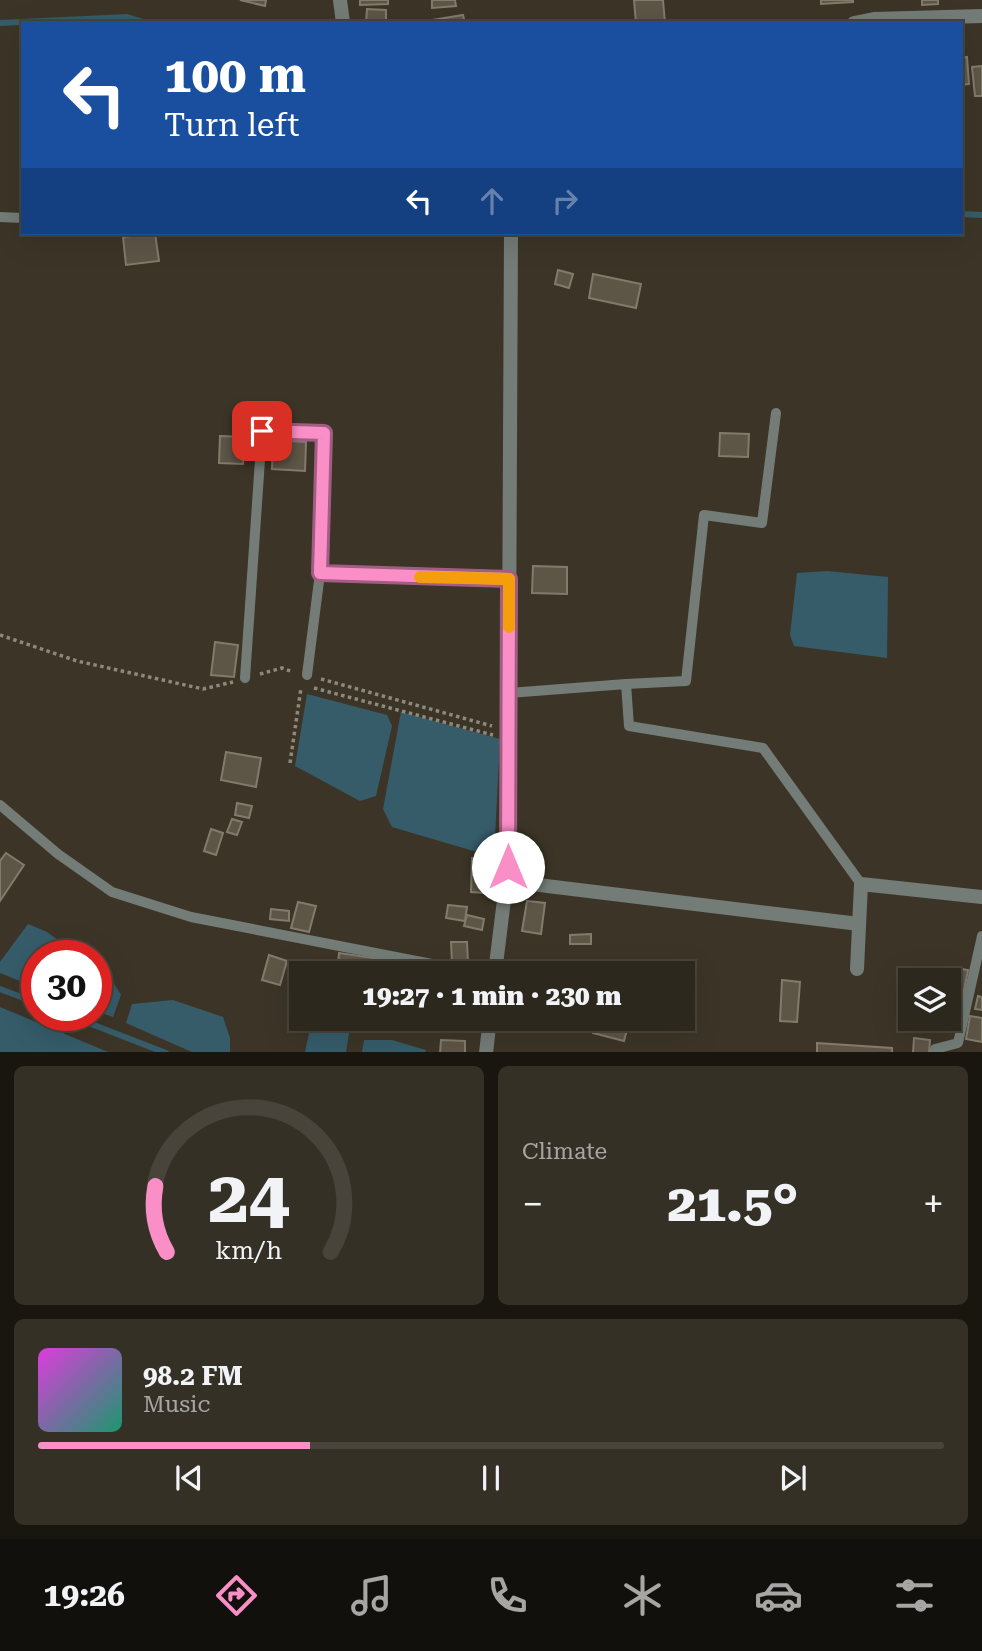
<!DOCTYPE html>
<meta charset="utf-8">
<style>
body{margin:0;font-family:"Roboto Serif",serif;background:#353026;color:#f1f3f6;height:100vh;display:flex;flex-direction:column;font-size:26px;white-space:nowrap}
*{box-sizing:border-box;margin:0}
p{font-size:23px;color:#a7a6a4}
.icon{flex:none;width:38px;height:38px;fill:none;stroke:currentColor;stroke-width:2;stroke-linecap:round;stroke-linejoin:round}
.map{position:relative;height:1052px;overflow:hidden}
.drawer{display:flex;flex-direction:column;gap:14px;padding:14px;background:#191610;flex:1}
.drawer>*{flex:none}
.top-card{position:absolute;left:21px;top:21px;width:942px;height:214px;border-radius:0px;box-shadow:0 7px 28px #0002,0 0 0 2px #48443b;background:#1a4fa0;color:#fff;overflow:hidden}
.buttons{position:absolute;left:898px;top:968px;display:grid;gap:14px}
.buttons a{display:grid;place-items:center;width:63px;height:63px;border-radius:0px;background:#2d281d;box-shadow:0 7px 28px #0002,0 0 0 2px #48443b;font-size:35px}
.speed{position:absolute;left:21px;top:940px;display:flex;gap:14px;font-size:35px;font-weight:700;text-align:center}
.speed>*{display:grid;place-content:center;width:91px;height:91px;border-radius:50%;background:#2d281d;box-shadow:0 7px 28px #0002,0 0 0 2px #48443b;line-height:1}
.speed .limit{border:10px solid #d22;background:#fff;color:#111}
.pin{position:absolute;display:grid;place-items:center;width:60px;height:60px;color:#fff;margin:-30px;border-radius:14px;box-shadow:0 4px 10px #0006}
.me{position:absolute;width:77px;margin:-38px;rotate:0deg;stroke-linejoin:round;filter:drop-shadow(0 0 5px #0008)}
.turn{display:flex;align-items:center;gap:24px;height:147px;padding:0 28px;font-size:32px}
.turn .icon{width:91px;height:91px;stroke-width:2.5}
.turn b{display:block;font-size:49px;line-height:60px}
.lanes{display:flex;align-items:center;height:66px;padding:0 28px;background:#0003;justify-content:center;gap:35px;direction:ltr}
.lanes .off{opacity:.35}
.big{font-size:52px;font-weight:800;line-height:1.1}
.drawer .tile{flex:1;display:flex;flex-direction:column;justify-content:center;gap:10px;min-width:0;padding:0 24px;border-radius:10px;background:#353026}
.drawer .dial{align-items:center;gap:0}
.dial svg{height:182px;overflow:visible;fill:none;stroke:#48443b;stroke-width:7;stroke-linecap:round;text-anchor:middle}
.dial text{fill:#f1f3f6;stroke:none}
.song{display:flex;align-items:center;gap:21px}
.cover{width:84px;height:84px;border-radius:10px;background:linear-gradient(135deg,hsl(300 70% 55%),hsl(160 70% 35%))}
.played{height:7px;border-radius:4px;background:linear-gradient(90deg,#fa8fc8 30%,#48443b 30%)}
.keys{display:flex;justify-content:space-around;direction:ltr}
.heat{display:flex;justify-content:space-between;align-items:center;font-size:38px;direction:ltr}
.drawer .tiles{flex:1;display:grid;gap:14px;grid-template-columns:1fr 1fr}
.tile:last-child{grid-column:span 2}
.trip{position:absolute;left:289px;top:961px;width:406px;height:70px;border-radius:0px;background:#2d281d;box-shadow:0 7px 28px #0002,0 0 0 2px #48443b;font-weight:800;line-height:70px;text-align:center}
.menu{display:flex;height:112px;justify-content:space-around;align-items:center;background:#12100c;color:#a7a6a4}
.menu .icon{width:49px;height:49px}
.menu .on{color:#fa8fc8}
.menu b{font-size:32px;color:#f1f3f6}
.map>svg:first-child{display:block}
</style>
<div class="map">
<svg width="982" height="1053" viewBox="0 0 982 1053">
<rect width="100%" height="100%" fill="#3c3527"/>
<g fill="#365c6a">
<path d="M827 571 888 577 887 658 794 646 790 635 797 573Z"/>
<path d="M307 694 387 715 392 726 376 796 360 801 295 766Z"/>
<path d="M401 712 500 739 494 857 392 827 383 809Z"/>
<path d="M28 924 47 932 78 955 37 956V988L0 973V962Z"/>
<path d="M96 969 113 982 121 995 113 1017 96 1011Z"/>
<path d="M173 1000 223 1017 230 1038V1052H192L126 1023 132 1004Z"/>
<path d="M0 1007 108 1052H0Z"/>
<path d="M312 1019 351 1021 346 1052H305Z"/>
<path d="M364 1040H392L426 1050 425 1053 362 1052Z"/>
</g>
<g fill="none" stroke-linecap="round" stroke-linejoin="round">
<g stroke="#365c6a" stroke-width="6">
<path d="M0 23 127 17 147 23"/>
<path d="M961 214 982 215"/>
<path d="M0 989 37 1003"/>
<path d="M68 1015 166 1053"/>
</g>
</g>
<g fill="#5d5647" stroke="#827b6b" stroke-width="2">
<path d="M240 0H266L265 6Z"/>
<path d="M360 0H388V4L360 5Z"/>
<path d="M432 0H455L456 6 432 8Z"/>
<path d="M634 0H663L665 23H636Z"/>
<path d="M821 0H853V2L821 4Z"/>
<path d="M922 0H938V4L922 5Z"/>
<path d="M367 9 386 10V23H366Z"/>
<path d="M463 15 465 23H433L432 20Z"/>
<path d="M967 57 969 84 961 85V58Z"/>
<path d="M982 66V96H975L972 67Z"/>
<path d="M155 233 159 261 126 265 123 237Z"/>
<path d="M558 270 573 274 569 288 555 284Z"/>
<path d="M593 274 641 284 636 308 589 298Z"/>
<path d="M720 433 749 434 748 457 719 456Z"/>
<path d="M220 436 244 437 243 464 219 463Z"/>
<path d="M273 440 306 442 305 471 272 469Z"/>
<path d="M533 566 567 567V594L532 593Z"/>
<path d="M215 642 238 645 234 677 211 675Z"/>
<path d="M226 752 261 758 256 787 221 780Z"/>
<path d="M237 803 252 806 249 818 235 815Z"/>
<path d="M232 819 242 822 237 835 227 832Z"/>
<path d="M211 829 223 833 216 855 204 851Z"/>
<path d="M6 853 24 865 0 901V861Z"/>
<path d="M472 858 487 859 485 893 471 892Z"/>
<path d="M527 901 545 903 541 934 522 931Z"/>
<path d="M298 902 316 906 309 932 291 928Z"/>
<path d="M448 905 467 907 465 921 446 918Z"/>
<path d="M271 909 289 911V921L270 919Z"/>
<path d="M467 915 484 919 482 930 464 926Z"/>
<path d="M591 934V944H570V935Z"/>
<path d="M451 942H467L468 963H452Z"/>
<path d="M339 953 380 959 379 972 338 966Z"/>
<path d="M269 955 287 961 280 985 262 980Z"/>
<path d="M949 967 968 970 956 1032 938 1028 940 1018H948V980H947Z"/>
<path d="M782 980 800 982 797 1022 780 1021Z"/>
<path d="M978 996 982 997V1010L975 1009Z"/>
<path d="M970 1016 982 1018V1042L966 1039Z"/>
<path d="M597 1018H630L624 1041 593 1033Z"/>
<path d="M293 1021 308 1023 307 1030 292 1029Z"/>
<path d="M914 1038 930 1040 929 1053H913Z"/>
<path d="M441 1040 465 1041V1053H440Z"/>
<path d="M817 1043 892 1048V1053H817Z"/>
</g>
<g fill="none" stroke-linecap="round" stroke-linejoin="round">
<g stroke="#8e897d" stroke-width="3.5" stroke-dasharray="3.5 3.5" stroke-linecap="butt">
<path d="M0 635 77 661 203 689 233 682"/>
<path d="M260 674 282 668 293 672"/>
<path d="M321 679 492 726"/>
<path d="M314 688 493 735"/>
<path d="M290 763 301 688"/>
</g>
<g stroke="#747c77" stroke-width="10">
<path d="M0 217 23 218"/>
<path d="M307 675 320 573"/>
<path d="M245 678 262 431 324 433 320 573 509 579"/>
<path d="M626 684 686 681 704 515 762 523 776 413"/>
<path d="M509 693 626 684 629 726 763 748 861 884"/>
<path d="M0 805 58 854 112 892 191 917 478 973"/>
<path d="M935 1053V1049L958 1043 982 936"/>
</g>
<g stroke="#747c77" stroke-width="14">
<path d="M340 0 343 23"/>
<path d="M854 23 874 19 982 16"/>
<path d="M506 881 859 924"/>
<path d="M857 969 861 884 982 897"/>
<path d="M495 973 508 867 511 233"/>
<path d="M486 1053 490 1018"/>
</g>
</g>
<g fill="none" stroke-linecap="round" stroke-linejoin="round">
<g stroke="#a25d82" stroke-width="18">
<path id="route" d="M262 431 324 433 320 573 509 579 508 867"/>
</g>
<use href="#route" stroke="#fa8fc8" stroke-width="12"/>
<path stroke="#f59e0b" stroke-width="12" d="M420 577 509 579V627"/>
</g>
</svg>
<div class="buttons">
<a><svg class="icon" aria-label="layers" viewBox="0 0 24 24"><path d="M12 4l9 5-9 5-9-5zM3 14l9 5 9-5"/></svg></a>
</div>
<div class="speed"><div class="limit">30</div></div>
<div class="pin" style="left:262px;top:431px;background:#d93025"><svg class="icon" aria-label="arrive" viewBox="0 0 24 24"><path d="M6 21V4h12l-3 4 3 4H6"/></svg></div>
<svg class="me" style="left:508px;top:867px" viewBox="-20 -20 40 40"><circle r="19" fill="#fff"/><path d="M0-13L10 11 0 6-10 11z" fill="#fa8fc8"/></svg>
<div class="trip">19:27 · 1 min · 230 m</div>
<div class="top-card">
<div class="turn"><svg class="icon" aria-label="left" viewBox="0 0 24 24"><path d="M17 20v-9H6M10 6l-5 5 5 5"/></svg><div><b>100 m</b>Turn left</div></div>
<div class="lanes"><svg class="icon" aria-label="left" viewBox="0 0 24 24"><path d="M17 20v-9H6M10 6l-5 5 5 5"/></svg><svg class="icon off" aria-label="ahead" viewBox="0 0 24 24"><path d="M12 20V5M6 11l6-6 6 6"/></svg><svg class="icon off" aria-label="right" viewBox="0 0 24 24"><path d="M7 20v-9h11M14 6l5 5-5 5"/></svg></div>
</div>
</div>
<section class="drawer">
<div class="tiles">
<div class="tile dial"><svg viewBox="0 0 100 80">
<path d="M14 69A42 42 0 1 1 86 69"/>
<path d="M14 69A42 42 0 0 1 9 40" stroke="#fa8fc8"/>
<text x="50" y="56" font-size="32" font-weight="700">24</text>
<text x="50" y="72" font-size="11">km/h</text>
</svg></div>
<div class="tile"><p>Climate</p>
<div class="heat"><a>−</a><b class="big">21.5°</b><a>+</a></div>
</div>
<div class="tile">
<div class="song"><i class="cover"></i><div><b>98.2 FM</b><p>Music</p></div></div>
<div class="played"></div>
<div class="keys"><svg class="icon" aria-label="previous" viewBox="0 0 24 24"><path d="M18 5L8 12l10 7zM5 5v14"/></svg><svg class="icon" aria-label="pause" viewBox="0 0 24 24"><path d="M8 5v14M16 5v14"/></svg><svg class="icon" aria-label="next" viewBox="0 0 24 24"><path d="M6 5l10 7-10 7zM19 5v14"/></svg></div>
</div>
</div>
</section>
<nav class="menu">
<b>19:26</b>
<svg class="icon on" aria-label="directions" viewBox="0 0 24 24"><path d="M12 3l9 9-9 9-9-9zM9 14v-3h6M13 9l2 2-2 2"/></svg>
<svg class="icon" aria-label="music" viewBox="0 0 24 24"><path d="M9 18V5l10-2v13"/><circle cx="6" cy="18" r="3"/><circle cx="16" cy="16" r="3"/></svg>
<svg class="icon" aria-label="phone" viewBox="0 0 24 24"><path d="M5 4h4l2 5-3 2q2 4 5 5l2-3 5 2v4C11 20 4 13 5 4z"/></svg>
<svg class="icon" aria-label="climate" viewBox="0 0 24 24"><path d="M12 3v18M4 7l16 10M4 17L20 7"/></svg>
<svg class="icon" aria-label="car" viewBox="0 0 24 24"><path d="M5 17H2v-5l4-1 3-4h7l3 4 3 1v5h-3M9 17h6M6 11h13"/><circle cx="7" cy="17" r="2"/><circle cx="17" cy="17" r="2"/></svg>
<svg class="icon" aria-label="filters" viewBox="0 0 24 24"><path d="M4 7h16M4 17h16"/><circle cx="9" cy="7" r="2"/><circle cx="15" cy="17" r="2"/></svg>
</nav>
